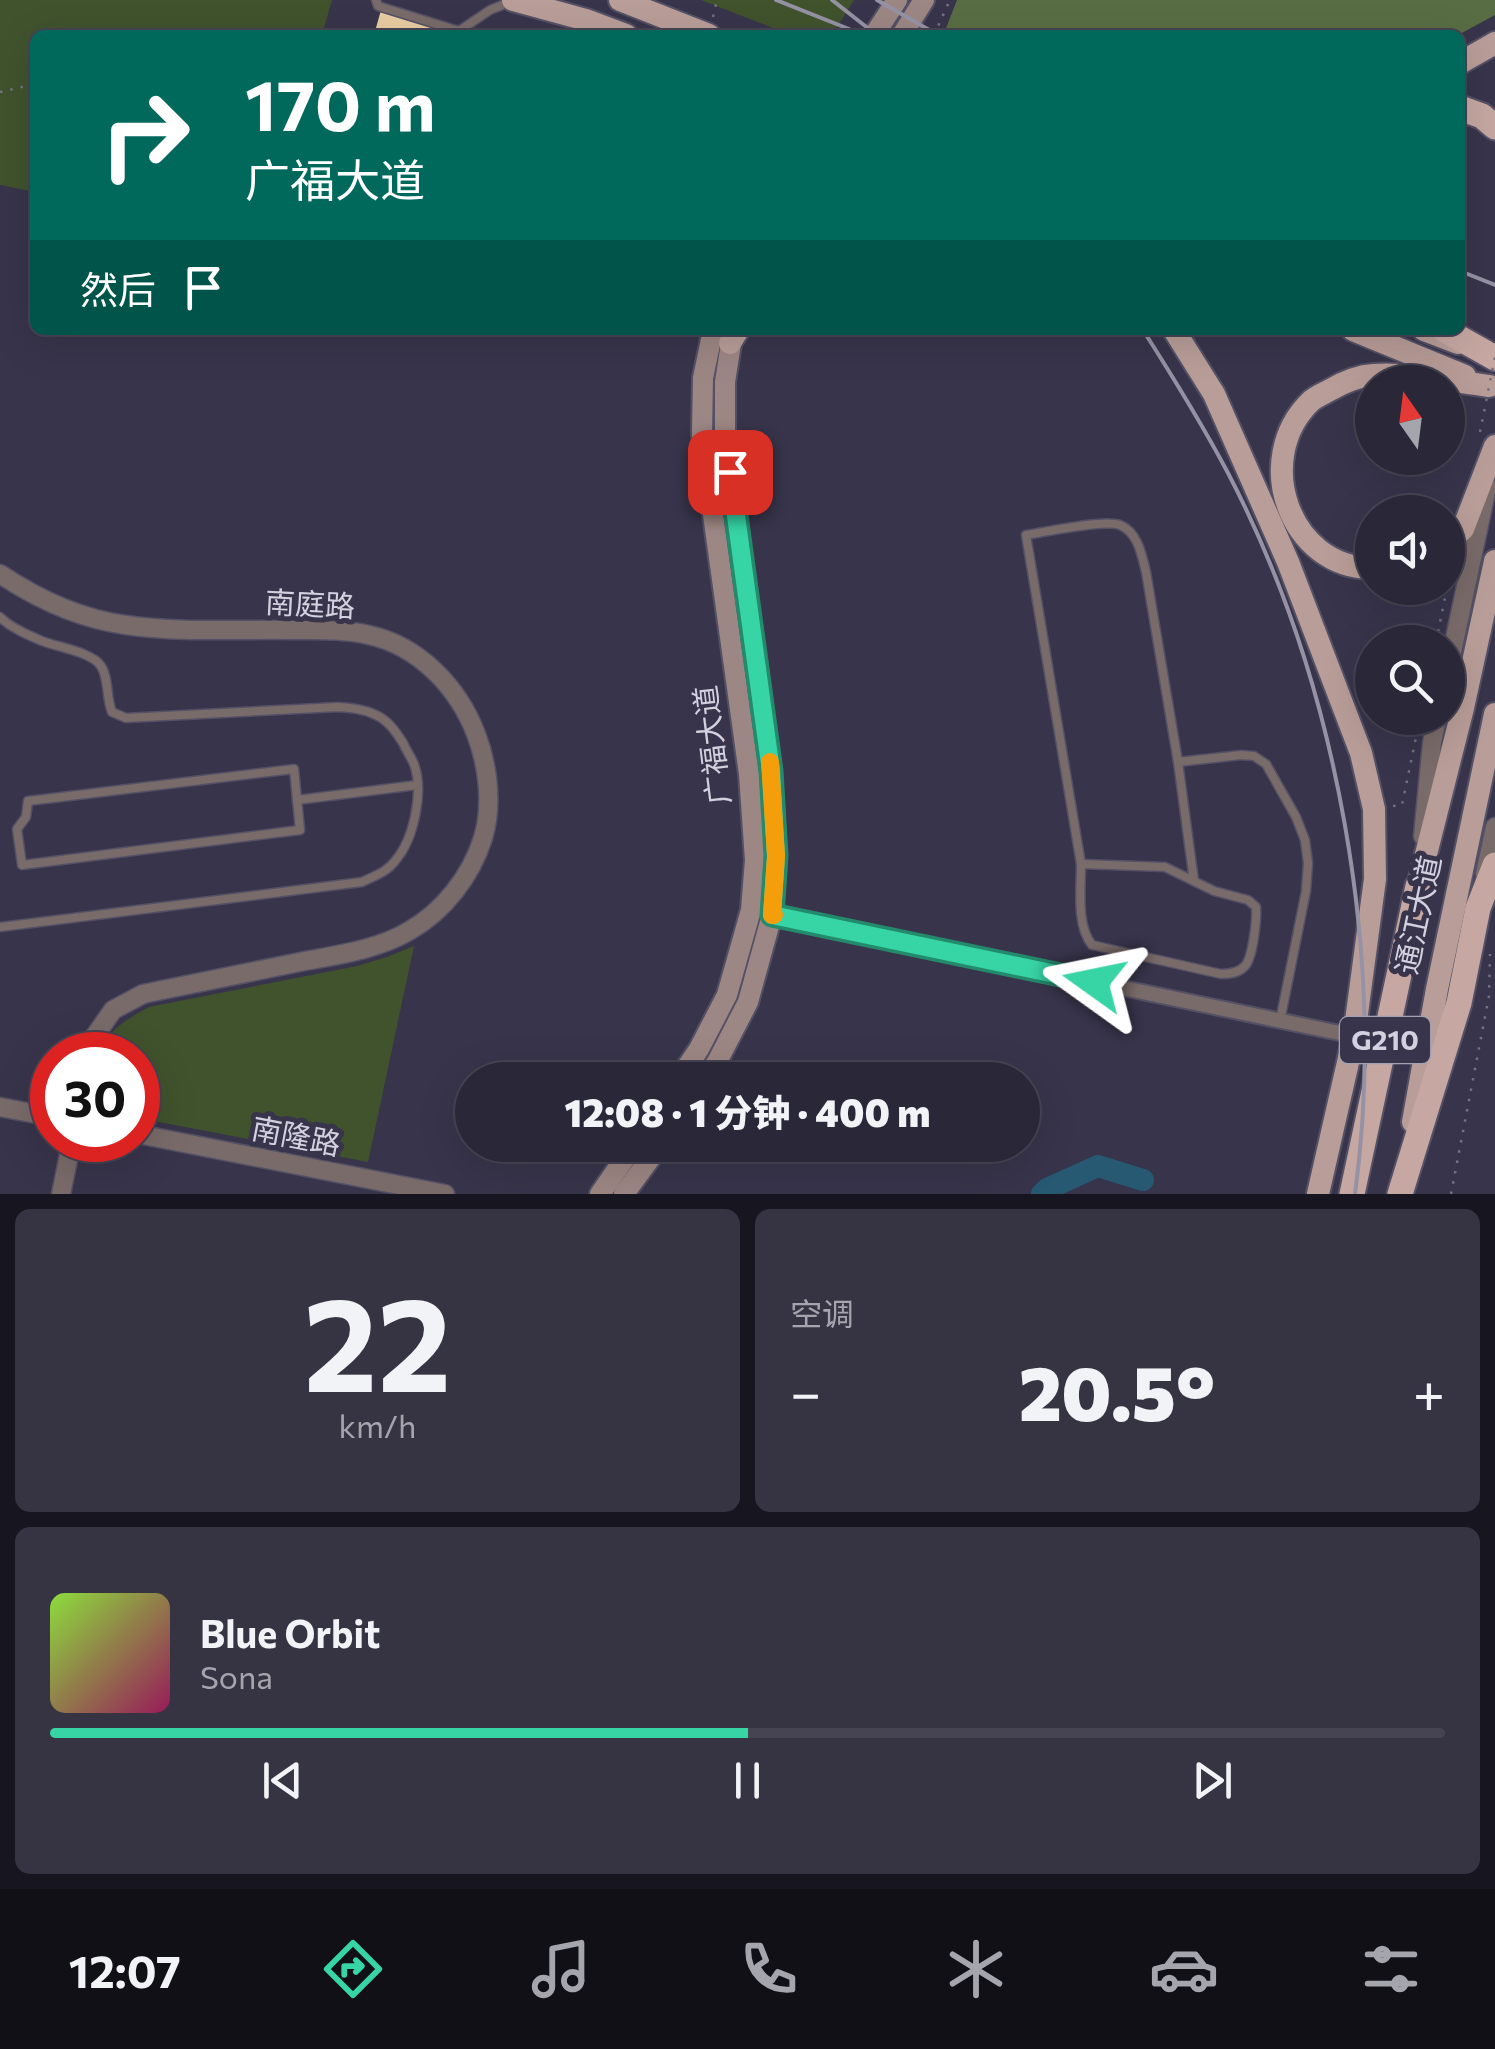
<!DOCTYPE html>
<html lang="zh">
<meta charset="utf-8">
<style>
body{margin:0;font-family:Commissioner,"Noto Sans SC",sans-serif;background:#363343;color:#f1f3f6;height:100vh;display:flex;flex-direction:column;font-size:38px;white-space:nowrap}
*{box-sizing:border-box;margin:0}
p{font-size:32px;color:#a5a5ae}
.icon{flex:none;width:55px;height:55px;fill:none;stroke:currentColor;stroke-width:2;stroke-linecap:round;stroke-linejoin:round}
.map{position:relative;height:1194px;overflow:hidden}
.side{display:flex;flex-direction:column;gap:15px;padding:15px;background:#17151f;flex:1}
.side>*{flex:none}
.top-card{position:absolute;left:30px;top:30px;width:1435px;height:305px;border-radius:15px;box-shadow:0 10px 40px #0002,0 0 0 2px #464453;background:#00695c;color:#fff;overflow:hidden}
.needle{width:65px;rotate:346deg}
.fabs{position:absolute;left:1355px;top:365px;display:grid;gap:20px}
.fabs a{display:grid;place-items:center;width:110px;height:110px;border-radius:50%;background:#2a2738;box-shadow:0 10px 40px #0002,0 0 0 2px #464453;font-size:50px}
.speed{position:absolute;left:30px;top:1032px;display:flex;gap:20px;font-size:50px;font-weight:700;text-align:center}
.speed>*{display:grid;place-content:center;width:130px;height:130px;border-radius:50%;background:#2a2738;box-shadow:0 10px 40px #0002,0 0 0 2px #464453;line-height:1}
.speed .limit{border:15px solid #d22;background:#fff;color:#111}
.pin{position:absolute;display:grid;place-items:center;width:85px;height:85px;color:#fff;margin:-42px;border-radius:20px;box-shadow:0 5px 15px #0006}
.me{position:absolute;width:110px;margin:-55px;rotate:282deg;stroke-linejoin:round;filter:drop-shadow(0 0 8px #0008)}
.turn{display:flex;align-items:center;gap:35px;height:210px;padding:0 50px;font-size:45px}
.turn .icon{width:130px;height:130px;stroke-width:2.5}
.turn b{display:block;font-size:70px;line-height:85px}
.then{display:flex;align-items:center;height:95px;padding:0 50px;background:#0003;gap:20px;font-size:38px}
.big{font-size:75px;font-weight:800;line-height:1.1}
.side .widget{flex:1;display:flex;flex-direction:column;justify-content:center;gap:15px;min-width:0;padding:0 35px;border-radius:15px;background:#363343}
.side .dial{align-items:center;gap:0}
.dial b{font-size:130px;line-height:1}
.song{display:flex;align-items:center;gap:30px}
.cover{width:120px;height:120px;border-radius:15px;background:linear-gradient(135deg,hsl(90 70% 55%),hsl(330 70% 35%))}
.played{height:10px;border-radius:5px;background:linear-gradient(90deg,#37d4a6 50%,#464453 50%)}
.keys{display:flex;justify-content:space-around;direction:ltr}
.heat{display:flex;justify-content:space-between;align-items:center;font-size:55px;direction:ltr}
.side .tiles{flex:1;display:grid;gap:15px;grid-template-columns:1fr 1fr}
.widget:last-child{grid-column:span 2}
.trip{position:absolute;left:455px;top:1062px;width:585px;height:100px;border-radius:50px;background:#2a2738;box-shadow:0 10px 40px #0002,0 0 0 2px #464453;font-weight:800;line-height:100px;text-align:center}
.tabs{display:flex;height:160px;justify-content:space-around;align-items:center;background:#111016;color:#a5a5ae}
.tabs .icon{width:70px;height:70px}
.tabs .current{color:#37d4a6}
.tabs b{font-size:45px;color:#f1f3f6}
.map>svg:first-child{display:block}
</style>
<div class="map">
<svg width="1495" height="1194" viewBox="0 0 1495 1194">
<rect width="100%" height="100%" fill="#38344b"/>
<g fill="#41532d">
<path d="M0 0H332L322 35H35V192L0 185Z"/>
<path d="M701 0H854L832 35H791Z"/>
<path d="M414 946 368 1162 138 1118V1055H100C105 1031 129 1018 149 1007L357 966 387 957Z"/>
</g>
<path fill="#596d44" d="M957 0H1495V15L1458 35H961L946 28Z"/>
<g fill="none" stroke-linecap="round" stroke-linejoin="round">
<path stroke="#275a72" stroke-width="22" d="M1042 1194 1047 1189 1098 1166 1143 1180"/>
</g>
<path fill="#e9cda1" d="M381 10 461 34V35H374Z"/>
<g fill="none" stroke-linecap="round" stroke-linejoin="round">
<g stroke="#545066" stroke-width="11">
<g id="service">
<path d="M376 0 378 6 459 31 490 10 510 2"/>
<path d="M0 617C11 628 28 635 42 641 57 647 92 652 101 666 109 678 106 698 112 712L126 718 338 707C351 708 364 709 376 715 389 721 396 732 403 743 406 750 411 757 414 764 424 792 414 839 395 861 387 872 374 876 362 882L0 927"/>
<path d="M1178 762 1241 755 1254 756 1266 764 1296 817 1305 840 1308 863 1306 891 1280 1021"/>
<path d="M294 769 300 830 22 865 17 829 26 817 28 801Z"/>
<path d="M297 800 417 785"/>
<path d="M1081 864 1026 535C1045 532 1104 519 1120 525 1138 532 1142 556 1146 572L1178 762 1194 881"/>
<path d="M1081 864 1165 867 1214 891 1248 900 1256 907C1257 919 1253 957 1245 966 1239 973 1230 974 1221 974L1092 945C1076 925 1081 889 1081 864Z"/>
</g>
</g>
<g stroke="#545066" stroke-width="18">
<path id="minor" d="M772 915 1354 1036"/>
</g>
<g stroke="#545066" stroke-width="21">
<g id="tertiary">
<path d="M0 574C39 600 80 619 126 625 180 633 238 629 293 630 318 630 344 629 369 635 419 646 458 687 476 734 488 765 493 805 483 838 471 876 444 911 409 931 377 950 336 955 300 962 247 973 195 983 143 994L113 1010 92 1040 89 1055"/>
<path d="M1448 671 1487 487"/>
<path d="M1423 836 1432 743 1437 718"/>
<path d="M1485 874 1495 827"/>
<path d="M0 1107 52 1117"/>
<path d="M138 1134 445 1194"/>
<path d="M61 1194 72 1140"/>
</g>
</g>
<g stroke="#545066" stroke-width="24">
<g id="secondary">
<path d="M874 35 897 0"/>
<path d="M902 35 924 0"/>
<path d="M678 1080 699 1049 727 995 751 910 755 860 749 774 702 435 703 378 713 330"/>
<path d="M705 1080 717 1062 748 1002 772 915 776 856 771 771 725 435V382L733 331"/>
<path d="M600 1194 634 1145"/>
<path d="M624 1194 660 1145"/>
</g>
</g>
<g stroke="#545066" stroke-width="26">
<g id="primary">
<path d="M513 0 586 20 626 35"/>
<path d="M620 0 709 35"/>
<path d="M1460 63 1495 43"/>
<path d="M1174 330 1214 394 1288 562 1361 753 1374 809 1375 879 1354 1036 1318 1194"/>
<path d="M1353 330 1465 376"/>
<path d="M1424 330 1458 343"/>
<path d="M730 343 738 330"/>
<path d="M1448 542 1463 529 1495 446"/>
<path d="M1372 568C1289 568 1252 459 1310 402 1315 397 1323 394 1330 390 1342 383 1359 376 1373 375 1405 372 1456 382 1489 386"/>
<path d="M1418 886 1463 708 1495 561"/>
<path d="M1413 1122 1437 989 1495 714"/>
</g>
</g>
<g stroke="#545066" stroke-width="29">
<g id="trunk">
<path d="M1460 108 1482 116 1495 127"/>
<path d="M1445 330 1495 358"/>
<path d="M1352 1194 1418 886"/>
<path d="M1400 1194 1459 1003 1478 908 1495 865"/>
</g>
</g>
<g stroke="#747184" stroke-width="2.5" stroke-dasharray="2.5 8" stroke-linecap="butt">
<path d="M713 17 717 0"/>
<path d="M934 35 950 0"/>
<path d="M0 92 35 84"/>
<path d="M1448 584 1453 558"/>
<path d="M1436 642 1447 588"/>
<path d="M1393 806 1402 805 1420 718"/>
<path d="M1451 1194 1489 996 1490 954"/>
</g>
<use href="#service" stroke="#796b69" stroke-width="8"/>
<use href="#minor" stroke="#796b69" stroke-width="14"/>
<use href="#tertiary" stroke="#796b69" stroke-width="18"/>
<use href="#secondary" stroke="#9d8784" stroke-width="20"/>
<use href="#primary" stroke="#b99d98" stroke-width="22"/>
<use href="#trunk" stroke="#c6a7a2" stroke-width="25"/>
<g stroke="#9692a5" stroke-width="4">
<path d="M776 0 864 35"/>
<path d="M832 0 869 29"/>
<path d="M877 0 938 35"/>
<path d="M1460 271 1495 285"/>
<path d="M1143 330C1173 377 1202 424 1228 473 1338 684 1387 958 1355 1194"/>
</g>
<path stroke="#747184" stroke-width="2.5" stroke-dasharray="2.5 8" stroke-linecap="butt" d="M1480 432 1495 357"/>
</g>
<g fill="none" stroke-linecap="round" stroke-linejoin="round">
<g stroke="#248a6c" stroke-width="25">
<path id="route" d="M730 472 771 771 776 856 772 915 1094 982"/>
</g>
<use href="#route" stroke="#37d4a6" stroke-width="18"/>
<path stroke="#f59e0b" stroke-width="18" d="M770 762 776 856 772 915H774"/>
</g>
<g text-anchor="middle" stroke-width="10" stroke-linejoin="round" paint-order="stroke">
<rect fill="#38344b" stroke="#a4a1b3" stroke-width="2.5" x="1340" y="1017" width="90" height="46" rx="8"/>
<g font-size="28" font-weight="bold" fill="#d3d0df">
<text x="1385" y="1050">G210</text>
</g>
<g font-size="30" fill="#d3d0df" stroke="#38344b">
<text transform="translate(310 605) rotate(3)" y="10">南庭路</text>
<text transform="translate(713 745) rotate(-97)" y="10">广福大道</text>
<text transform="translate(1419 915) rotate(-78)" y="10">通江大道</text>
<text transform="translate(296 1137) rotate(11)" y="10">南隆路</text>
</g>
</g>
</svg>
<div class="fabs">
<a><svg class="needle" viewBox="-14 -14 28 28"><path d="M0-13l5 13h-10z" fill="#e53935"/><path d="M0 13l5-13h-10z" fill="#a5a5ae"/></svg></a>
<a><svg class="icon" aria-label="sound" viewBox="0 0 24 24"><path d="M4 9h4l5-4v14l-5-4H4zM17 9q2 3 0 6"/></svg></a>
<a><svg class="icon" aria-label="search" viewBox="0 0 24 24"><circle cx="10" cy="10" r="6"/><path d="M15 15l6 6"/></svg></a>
</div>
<div class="speed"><div class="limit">30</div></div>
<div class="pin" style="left:730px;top:472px;background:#d93025"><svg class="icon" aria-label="arrive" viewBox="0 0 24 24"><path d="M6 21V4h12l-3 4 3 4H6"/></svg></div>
<svg class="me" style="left:1094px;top:982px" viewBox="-20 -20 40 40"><path d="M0-17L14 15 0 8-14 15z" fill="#37d4a6" stroke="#fff" stroke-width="4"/></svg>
<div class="trip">12:08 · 1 分钟 · 400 m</div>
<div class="top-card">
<div class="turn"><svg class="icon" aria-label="right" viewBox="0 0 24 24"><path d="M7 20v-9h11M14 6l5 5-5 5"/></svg><div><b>170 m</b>广福大道</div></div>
<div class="then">然后<svg class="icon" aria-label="arrive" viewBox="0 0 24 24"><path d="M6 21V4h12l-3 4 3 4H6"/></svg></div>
</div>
</div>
<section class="side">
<div class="tiles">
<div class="widget dial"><b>22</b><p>km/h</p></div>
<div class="widget"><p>空调</p>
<div class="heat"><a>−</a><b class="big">20.5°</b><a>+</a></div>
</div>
<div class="widget">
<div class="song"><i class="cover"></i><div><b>Blue Orbit</b><p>Sona</p></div></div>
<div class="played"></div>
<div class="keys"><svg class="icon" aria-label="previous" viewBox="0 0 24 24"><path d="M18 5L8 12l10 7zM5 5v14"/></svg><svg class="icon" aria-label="pause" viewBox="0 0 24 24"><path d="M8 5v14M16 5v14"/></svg><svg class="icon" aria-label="next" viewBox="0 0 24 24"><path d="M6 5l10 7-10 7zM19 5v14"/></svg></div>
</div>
</div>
</section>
<nav class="tabs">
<b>12:07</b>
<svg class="icon current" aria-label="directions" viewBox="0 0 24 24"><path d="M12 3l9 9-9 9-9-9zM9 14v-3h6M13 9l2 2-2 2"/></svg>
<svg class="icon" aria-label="music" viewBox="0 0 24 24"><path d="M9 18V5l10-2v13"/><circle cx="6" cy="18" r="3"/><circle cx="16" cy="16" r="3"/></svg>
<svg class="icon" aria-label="phone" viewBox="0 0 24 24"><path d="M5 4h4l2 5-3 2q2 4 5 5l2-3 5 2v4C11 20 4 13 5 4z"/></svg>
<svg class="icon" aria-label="climate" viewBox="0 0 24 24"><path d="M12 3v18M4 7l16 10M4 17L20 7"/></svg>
<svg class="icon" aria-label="car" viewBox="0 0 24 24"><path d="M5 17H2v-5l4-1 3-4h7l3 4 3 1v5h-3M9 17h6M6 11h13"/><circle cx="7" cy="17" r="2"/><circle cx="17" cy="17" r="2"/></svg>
<svg class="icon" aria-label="filters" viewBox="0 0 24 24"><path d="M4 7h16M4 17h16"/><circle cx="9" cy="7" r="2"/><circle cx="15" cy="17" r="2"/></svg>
</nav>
